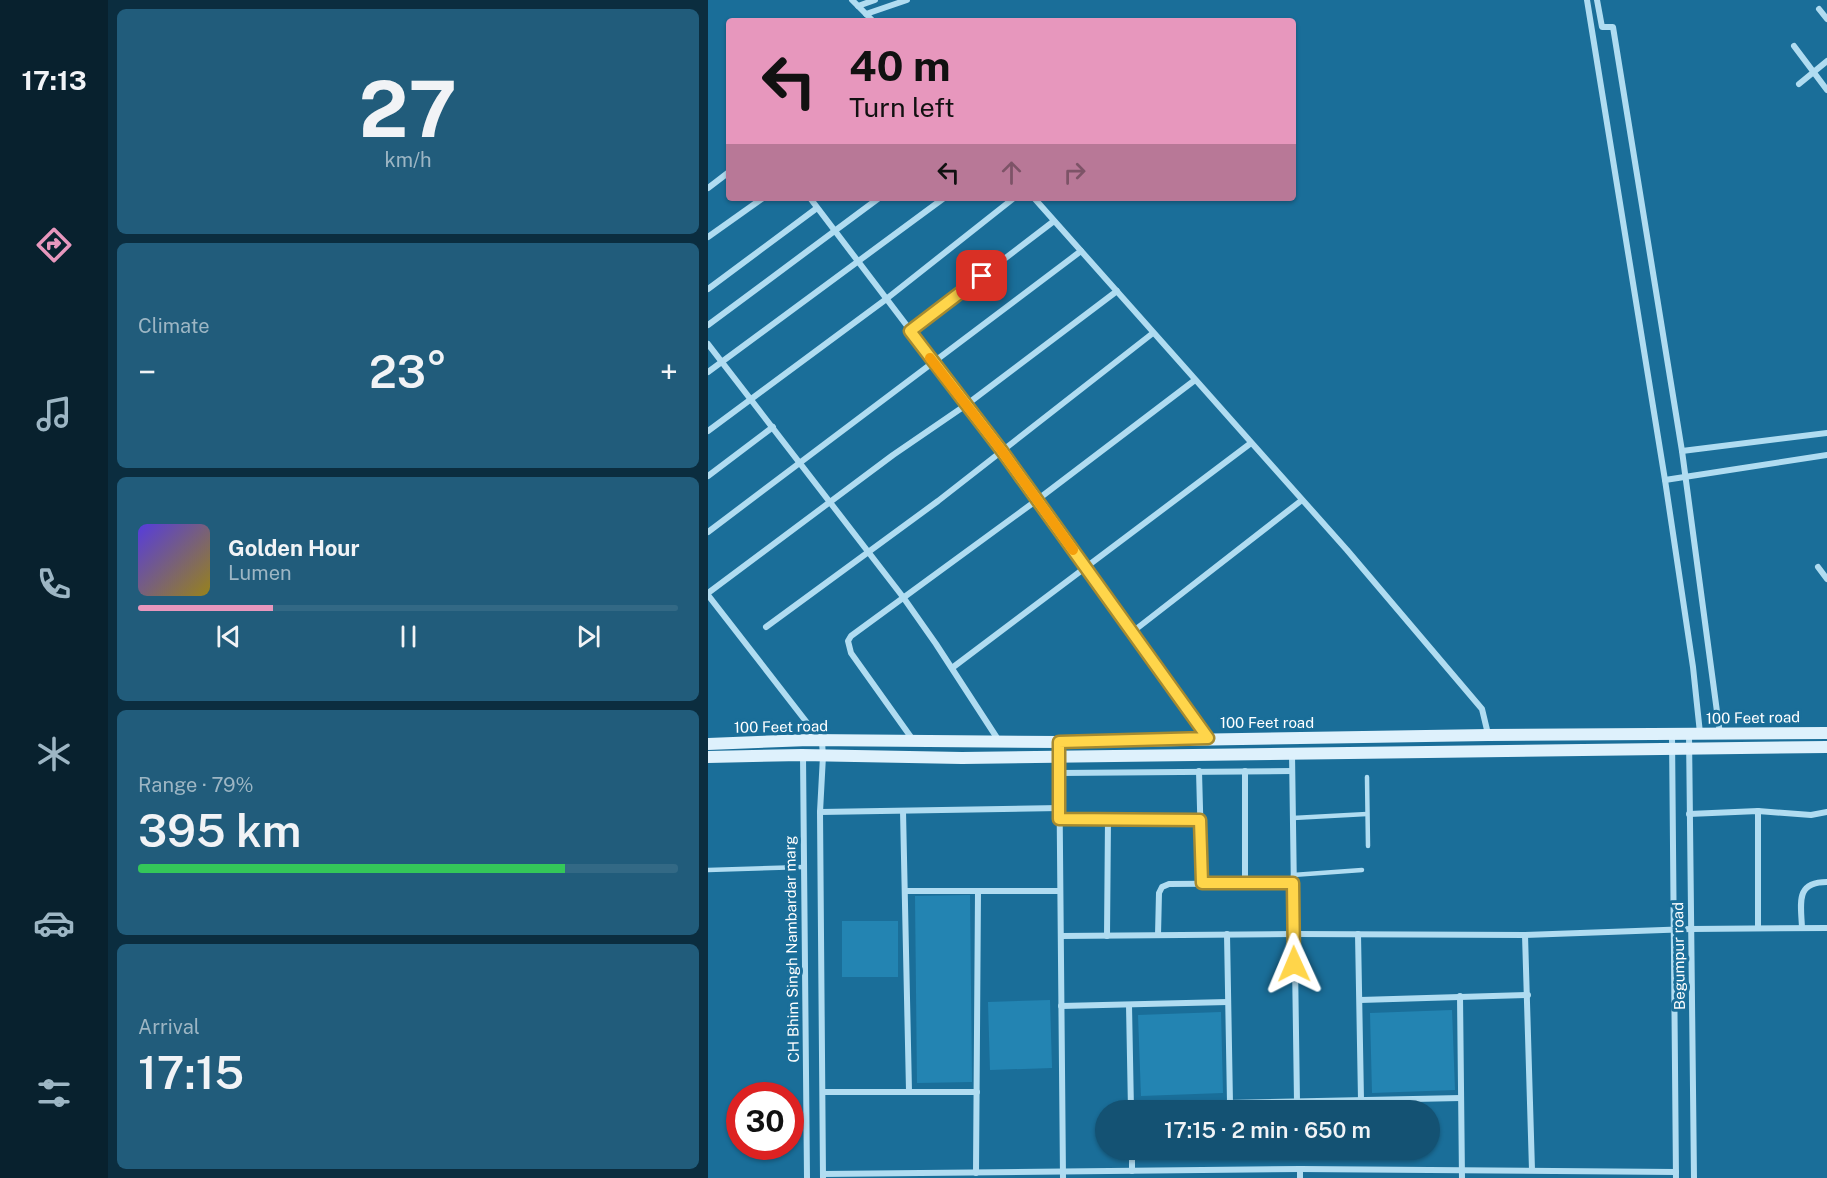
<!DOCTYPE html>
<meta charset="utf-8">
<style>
body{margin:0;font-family:"Public Sans",sans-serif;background:#215c7b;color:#f1f3f6;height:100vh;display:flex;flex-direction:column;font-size:22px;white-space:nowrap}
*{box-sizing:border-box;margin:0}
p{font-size:20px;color:#9db6c4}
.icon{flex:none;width:33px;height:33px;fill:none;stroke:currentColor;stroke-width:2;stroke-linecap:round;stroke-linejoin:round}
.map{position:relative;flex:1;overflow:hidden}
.drawer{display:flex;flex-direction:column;gap:9px;padding:9px;background:#0b2d3f;width:600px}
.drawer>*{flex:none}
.banner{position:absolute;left:18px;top:18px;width:570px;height:183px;border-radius:6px;box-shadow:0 2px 4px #0004;background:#e797bd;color:#111;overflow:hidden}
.speed{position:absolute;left:18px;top:1082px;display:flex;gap:12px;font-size:30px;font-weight:700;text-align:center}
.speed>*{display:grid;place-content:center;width:78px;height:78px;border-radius:50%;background:#145273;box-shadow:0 2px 4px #0004;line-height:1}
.speed .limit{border:9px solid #d22;background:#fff;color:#111}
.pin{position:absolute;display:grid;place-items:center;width:51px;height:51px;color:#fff;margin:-26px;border-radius:12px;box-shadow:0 3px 9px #0006}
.me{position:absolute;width:66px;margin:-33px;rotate:359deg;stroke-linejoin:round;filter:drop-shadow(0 0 4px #0008)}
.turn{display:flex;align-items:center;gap:21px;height:126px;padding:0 24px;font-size:27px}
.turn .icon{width:78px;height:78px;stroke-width:2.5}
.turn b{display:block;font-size:42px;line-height:51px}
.lanes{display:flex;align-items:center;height:57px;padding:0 24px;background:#0003;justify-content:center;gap:30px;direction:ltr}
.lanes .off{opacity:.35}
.big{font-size:45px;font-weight:600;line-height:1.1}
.drawer .tile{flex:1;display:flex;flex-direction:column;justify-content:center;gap:9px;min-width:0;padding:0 21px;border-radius:9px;background:#215c7b}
.drawer .dial{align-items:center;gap:0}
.dial b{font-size:78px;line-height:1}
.song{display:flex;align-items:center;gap:18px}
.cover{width:72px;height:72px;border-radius:9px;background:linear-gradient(135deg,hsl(250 70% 55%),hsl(50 70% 35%))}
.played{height:6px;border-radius:3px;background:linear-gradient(90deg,#e797bd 25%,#336985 25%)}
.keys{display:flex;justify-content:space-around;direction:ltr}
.heat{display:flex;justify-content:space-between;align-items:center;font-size:33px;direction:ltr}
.charge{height:9px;border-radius:4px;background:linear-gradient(90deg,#34c759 79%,#336985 0)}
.trip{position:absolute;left:387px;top:1100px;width:345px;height:60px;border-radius:30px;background:#145273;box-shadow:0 2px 4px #0004;font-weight:600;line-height:60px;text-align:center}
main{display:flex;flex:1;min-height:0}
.dock{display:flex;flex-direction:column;width:108px;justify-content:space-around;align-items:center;background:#08212e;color:#9db6c4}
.dock .icon{width:42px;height:42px}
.dock .on{color:#e797bd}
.dock b{font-size:27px;color:#f1f3f6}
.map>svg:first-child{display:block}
</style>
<main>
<nav class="dock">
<b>17:13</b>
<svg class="icon on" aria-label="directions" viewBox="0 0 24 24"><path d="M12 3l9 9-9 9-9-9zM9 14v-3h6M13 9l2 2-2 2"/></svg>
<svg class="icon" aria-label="music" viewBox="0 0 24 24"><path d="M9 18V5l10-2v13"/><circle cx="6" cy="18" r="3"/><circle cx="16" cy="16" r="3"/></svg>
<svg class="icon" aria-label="phone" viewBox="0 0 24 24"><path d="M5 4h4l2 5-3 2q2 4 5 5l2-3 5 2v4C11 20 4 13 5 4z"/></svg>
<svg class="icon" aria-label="climate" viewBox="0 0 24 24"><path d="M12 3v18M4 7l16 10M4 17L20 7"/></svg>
<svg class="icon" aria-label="car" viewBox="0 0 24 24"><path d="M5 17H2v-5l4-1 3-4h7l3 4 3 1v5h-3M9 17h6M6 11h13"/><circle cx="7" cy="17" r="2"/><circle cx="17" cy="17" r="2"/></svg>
<svg class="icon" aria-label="filters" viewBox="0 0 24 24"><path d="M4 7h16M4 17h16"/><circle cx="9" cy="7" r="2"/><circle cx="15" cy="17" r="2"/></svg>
</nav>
<section class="drawer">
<div class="tile dial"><b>27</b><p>km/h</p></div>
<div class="tile"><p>Climate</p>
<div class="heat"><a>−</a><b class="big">23°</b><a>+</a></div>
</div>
<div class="tile">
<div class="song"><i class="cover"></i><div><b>Golden Hour</b><p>Lumen</p></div></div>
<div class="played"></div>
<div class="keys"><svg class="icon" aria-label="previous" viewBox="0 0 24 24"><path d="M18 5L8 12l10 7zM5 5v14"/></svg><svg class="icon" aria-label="pause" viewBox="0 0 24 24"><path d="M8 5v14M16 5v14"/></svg><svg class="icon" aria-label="next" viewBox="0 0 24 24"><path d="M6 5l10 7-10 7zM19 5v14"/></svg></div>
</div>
<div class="tile"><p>Range · 79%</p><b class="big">395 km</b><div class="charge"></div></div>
<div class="tile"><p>Arrival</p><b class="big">17:15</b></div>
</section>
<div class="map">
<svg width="1119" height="1178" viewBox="0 0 1119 1178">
<rect width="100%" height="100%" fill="#1a6e99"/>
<g fill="#2384b2">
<path d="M262 895 264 1082 209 1083 207 896Z"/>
<rect x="134" y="921" width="56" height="56"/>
<path d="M342 1000 344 1068 282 1070 280 1002Z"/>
<path d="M744 1010 747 1090 664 1093 662 1013Z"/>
<path d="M513 1012 515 1093 433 1096 430 1015Z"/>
</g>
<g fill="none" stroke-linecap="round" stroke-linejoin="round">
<path stroke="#b0dcf1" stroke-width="2" stroke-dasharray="3 4.5" stroke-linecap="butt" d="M591 1149 592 1160"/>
<g stroke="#b0dcf1" stroke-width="4.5">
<path d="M659 777 660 846"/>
<path d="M585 818 659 814"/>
<path d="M0 870 96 867"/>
<path d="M585 875 654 870"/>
</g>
<g stroke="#b0dcf1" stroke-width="6">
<path d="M144 0 165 21"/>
<path d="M879 0 957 480 985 667 992 733"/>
<path d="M889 0 894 27H905L974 451 1012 734"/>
<path d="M150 6 167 0"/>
<path d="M1111 9 1119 19"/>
<path d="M158 14 199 0"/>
<path d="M1086 46 1119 90"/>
<path d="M1091 84 1119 61"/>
<path d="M0 188 21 172"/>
<path d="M102 198 294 451 499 738"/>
<path d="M326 198 639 550 774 709 780 734"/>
<path d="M0 237 55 198"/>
<path d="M0 289 109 208"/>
<path d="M0 325 171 198"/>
<path d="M202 331 346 221"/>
<path d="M0 344 195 597 228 644 291 741"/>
<path d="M0 372 236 198"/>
<path d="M0 431 177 300 306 198"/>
<path d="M974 451 1119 433"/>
<path d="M0 476 65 427"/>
<path d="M957 480 1119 455"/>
<path d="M0 532 373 251"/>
<path d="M1110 567 1119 579"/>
<path d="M0 593 185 455 258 405 409 291"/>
<path d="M0 595 114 742 115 756 112 812 115 1177"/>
<path d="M58 627 230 501 445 333"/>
<path d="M423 633 594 500"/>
<path d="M244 668 543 443"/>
<path d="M981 734 986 1178"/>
<path d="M964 735 968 1178"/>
<path d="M205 740 143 653 140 641 143 636 329 500 487 380"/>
<path d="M351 742 355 1178"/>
<path d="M584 754 589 1102"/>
<path d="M95 756 99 1178"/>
<path d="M491 771 494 883"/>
<path d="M537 771V883"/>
<path d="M351 773 584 771"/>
<path d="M195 811 201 1091"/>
<path d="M112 812 352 808"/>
<path d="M981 814 1050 811 1103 815 1119 812"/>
<path d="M351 819 492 820"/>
<path d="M197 891H352"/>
<path d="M1050 928V811"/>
<path d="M1094 928C1093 903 1087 882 1119 882"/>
<path d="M519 934 522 1103"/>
<path d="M650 934 653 1100"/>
<path d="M450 935 451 893 454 887 461 884 585 883"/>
<path d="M817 935 824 1170"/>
<path d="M353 936 586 934 817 935 983 929 1119 928"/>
<path d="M399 936 400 819"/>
<path d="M752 996 754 1178"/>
<path d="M652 1000 820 995"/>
<path d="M421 1005 423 1110"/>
<path d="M353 1006 520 1002"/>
<path d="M115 1092H269"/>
<path d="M423 1105 753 1098"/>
<path d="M424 1149V1171"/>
<path d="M592 1169V1178"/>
<path d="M268 1173 270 891"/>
<path d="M115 1174 592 1169 968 1172"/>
</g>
<g stroke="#def1fc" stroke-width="12">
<path d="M0 744 101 740 351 742 780 735 1119 733"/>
<path d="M0 757 94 755 254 758 1119 747"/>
</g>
</g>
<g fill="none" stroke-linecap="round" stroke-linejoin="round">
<g stroke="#a68a30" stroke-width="15">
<path id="route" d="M274 276 202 331 294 451 500 738 351 742V819L492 820 494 883H585L586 964"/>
</g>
<use href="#route" stroke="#ffd54a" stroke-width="10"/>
<path stroke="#f59e0b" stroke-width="10" d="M222 358 294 451 365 550"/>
</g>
<g text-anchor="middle" stroke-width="6" stroke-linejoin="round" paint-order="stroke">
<g font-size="15" fill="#fff" stroke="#1a6e99">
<text transform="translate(1045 718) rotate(-1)" y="5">100 Feet road</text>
<text x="559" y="728">100 Feet road</text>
<text transform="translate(73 727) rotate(-1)" y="5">100 Feet road</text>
<text transform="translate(84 949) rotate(-91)" y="5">CH Bhim Singh Nambardar marg</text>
<text transform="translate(971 956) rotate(-91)" y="5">Begumpur road</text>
</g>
</g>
</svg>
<div class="speed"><div class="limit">30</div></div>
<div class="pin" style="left:274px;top:276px;background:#d93025"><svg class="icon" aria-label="arrive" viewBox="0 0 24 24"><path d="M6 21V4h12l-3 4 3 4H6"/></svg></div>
<svg class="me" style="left:586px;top:964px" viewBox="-20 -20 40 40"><path d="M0-17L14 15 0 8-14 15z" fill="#ffd54a" stroke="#fff" stroke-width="4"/></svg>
<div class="trip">17:15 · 2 min · 650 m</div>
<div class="banner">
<div class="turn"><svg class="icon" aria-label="left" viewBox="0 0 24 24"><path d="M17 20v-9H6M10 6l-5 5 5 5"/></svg><div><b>40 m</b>Turn left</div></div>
<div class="lanes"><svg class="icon" aria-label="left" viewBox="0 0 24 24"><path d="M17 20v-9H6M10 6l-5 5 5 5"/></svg><svg class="icon off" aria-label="ahead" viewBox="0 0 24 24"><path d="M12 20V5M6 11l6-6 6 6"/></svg><svg class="icon off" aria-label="right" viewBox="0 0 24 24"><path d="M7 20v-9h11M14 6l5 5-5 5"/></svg></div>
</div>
</div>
</main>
